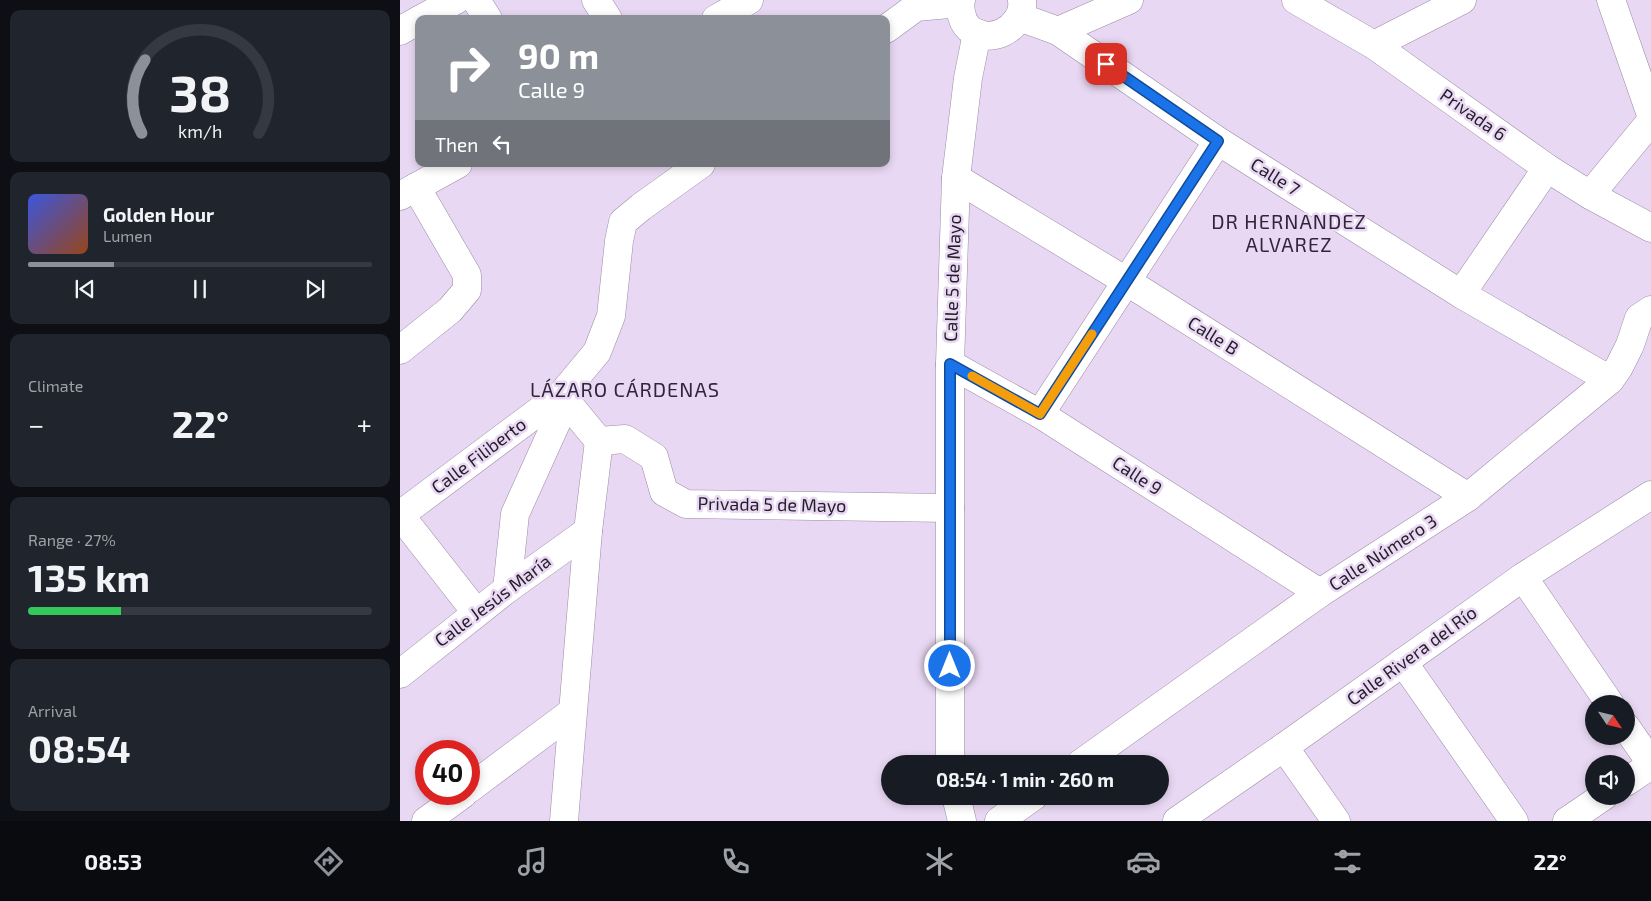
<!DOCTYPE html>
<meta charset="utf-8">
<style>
body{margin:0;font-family:"Exo 2",sans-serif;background:#20242c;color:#f1f3f6;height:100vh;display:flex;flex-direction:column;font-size:19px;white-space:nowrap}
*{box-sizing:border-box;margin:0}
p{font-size:16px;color:#9ea1a6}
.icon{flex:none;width:28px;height:28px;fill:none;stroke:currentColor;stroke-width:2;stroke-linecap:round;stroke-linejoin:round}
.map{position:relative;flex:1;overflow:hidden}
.details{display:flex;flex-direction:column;gap:10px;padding:10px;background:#0d0f14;width:400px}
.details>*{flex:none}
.top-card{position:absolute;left:15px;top:15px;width:475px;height:152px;border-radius:10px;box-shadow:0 2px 8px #0003;background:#8c9099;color:#fff;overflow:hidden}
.needle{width:32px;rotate:125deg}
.tools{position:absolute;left:1185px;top:695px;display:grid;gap:10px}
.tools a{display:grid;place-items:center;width:50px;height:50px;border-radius:50%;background:#171b24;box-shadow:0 2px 8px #0003;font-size:25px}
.speed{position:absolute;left:15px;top:740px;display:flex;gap:10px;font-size:25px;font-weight:700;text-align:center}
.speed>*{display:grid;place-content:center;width:65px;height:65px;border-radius:50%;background:#171b24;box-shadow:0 2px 8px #0003;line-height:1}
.speed .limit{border:8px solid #d22;background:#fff;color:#111}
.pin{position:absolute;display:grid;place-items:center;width:42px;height:42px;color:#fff;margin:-21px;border-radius:10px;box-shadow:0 2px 8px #0006}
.me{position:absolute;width:55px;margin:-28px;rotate:0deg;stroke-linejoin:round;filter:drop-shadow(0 0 4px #0008)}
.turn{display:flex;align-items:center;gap:18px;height:105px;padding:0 20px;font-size:22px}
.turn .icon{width:65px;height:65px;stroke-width:2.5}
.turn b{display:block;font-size:35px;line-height:42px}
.then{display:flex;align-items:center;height:48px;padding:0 20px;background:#0003;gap:10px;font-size:19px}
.big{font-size:38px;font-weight:700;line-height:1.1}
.details .card{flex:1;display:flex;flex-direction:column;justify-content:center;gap:8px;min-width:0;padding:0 18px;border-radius:10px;background:#20242c}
.details .dial{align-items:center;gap:0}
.dial svg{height:130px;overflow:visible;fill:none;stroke:#363941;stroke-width:7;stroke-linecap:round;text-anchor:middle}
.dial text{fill:#f1f3f6;stroke:none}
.song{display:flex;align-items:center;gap:15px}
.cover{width:60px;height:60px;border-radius:8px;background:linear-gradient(135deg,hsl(230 70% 55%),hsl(20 70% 35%))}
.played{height:5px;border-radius:2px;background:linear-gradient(90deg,#8c9099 25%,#363941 25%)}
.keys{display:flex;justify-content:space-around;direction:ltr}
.heat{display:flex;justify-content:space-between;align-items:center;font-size:28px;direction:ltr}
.charge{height:8px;border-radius:4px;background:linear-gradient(90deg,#34c759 27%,#363941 0)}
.trip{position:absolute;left:481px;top:755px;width:288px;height:50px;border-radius:25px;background:#171b24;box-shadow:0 2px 8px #0003;font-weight:700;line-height:50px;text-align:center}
.tab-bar{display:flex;height:80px;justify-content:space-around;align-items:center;background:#090b0e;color:#9ea1a6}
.tab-bar .icon{width:35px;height:35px}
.tab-bar .active{color:#8c9099}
.tab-bar b{font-size:22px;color:#f1f3f6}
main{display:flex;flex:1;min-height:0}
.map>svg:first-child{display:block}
</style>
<main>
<section class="details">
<div class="card dial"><svg viewBox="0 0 100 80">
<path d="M14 69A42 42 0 1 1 86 69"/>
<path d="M14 69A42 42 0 0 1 16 24" stroke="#8c9099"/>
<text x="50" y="56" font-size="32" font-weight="700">38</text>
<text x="50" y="72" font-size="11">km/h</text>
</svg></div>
<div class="card">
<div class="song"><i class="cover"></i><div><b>Golden Hour</b><p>Lumen</p></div></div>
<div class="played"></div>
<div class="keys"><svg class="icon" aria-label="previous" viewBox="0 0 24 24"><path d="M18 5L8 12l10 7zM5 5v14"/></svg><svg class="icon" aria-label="pause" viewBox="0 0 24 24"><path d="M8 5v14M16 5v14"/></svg><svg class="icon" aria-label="next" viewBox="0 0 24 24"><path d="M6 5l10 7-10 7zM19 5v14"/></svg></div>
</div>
<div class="card"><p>Climate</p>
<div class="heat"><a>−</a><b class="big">22°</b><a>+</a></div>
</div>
<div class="card"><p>Range · 27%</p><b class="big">135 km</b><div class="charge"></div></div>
<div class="card"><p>Arrival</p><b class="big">08:54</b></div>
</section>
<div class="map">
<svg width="1251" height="821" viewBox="0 0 1251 821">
<rect width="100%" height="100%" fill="#e9d8f3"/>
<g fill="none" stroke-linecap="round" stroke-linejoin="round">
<g stroke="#9b8ba4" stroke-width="29">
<g id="minor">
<path d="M76 0 88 19"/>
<path d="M196 0 208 19"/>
<path d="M561 0C560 4 560 7 561 12 565 41 602 43 617 20 621 15 623 8 622 1"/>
<path d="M896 0 974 45 1147 168 1190 195 1251 228"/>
<path d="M1211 0 1251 115"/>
<path d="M619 17 658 31 818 141 1061 294 1210 380"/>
<path d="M21 19 56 0"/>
<path d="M316 19 349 0"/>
<path d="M486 29 516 7 560 3"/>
<path d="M0 31 19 20"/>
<path d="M658 31 729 0"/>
<path d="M974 45 1062 0"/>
<path d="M556 178 726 281 1068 497"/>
<path d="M1190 195 1251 121"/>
<path d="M0 196 58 164"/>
<path d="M1061 294 1147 168"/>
<path d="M0 350 50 310 67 290V275L16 187"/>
<path d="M550 364 640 414 920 593"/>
<path d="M162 394 166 401 199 441 225 439 254 457 264 492 286 504 550 508"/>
<path d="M640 414 818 141"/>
<path d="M0 515 162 394 197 352 211 316 219 241 223 222 241 207 301 164"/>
<path d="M0 515 76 612"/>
<path d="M1123 577 1210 704"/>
<path d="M107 589 115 514 166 401"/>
<path d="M1003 662 1114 821"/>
<path d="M0 674 107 589 188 531"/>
<path d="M1226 727 1251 763"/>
<path d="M884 747 936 821"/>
<path d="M550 764V364L556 178 568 78 577 33"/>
<path d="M680 764 920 593 1068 497 1210 380 1219 367 1230 345 1239 318 1251 310"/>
<path d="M1226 782 1251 765"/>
<path d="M69 789 172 712"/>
<path d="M556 796 562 821"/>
<path d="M26 821 63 794"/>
<path d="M164 821 188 531 199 441"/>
<path d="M599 821 634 796"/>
<path d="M777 821 884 747 1123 577 1251 495"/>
<path d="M1167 821 1204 796"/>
</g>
</g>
<use href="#minor" stroke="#fff" stroke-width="28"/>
</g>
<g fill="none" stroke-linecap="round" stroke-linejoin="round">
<g stroke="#114b97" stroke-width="12">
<path id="route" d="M550 666V364L640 414 818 141 706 64"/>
</g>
<use href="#route" stroke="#1a73e8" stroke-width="9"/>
<path stroke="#f59e0b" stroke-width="9" d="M572 376 640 414 692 334"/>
</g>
<g text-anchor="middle" stroke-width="5" stroke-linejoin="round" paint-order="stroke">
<g font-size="18" fill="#241d27" stroke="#e9d8f3">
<text transform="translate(1073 115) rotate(35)" y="6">Privada 6</text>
<text transform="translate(875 177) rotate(32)" y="6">Calle 7</text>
<text transform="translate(553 278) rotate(-88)" y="6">Calle 5 de Mayo</text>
<text transform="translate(813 336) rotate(32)" y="6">Calle B</text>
<text transform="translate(79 456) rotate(-37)" y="6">Calle Filiberto</text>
<text transform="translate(737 476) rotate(33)" y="6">Calle 9</text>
<text transform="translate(372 505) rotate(1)" y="6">Privada 5 de Mayo</text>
<text transform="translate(983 553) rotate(-33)" y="6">Calle Número 3</text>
<text transform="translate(93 601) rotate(-37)" y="6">Calle Jesús María</text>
<text transform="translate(1012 656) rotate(-36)" y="6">Calle Rivera del Río</text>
</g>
<g font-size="20" letter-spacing="1" fill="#32253a" stroke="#e9d8f3">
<text x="889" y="229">DR HERNANDEZ<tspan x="889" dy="23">ALVAREZ</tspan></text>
<text x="225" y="397">LÁZARO CÁRDENAS</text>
</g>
</g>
</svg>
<div class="tools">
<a><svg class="needle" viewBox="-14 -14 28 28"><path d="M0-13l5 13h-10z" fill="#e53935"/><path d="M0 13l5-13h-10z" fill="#9ea1a6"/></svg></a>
<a><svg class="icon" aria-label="sound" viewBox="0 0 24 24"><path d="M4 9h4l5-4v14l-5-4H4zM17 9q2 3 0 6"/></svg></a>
</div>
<div class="speed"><div class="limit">40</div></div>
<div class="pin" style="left:706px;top:64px;background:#d93025"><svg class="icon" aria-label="arrive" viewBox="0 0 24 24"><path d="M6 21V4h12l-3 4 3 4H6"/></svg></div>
<svg class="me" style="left:550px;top:666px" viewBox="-20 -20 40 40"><circle r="17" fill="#1a73e8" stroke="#fff" stroke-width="3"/><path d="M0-11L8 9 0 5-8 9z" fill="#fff"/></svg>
<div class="trip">08:54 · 1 min · 260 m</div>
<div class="top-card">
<div class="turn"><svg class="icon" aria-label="right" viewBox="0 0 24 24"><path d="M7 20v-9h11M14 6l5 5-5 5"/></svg><div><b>90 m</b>Calle 9</div></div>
<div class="then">Then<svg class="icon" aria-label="left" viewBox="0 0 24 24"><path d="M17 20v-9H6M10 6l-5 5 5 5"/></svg></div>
</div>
</div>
</main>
<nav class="tab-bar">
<b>08:53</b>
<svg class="icon active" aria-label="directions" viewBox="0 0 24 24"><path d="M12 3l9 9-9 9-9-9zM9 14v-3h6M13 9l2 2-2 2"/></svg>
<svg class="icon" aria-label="music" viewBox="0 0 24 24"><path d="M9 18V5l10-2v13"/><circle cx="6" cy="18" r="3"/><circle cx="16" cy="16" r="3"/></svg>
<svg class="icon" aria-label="phone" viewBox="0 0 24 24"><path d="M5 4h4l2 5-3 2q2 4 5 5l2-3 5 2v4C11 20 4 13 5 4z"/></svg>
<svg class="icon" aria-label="climate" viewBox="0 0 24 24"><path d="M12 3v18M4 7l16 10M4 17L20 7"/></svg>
<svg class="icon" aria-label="car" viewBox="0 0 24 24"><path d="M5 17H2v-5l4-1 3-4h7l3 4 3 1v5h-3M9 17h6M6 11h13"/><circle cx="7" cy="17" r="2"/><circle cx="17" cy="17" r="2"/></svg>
<svg class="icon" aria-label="filters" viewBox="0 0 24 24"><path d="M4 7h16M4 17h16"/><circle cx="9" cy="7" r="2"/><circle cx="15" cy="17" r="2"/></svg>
<b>22°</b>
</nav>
